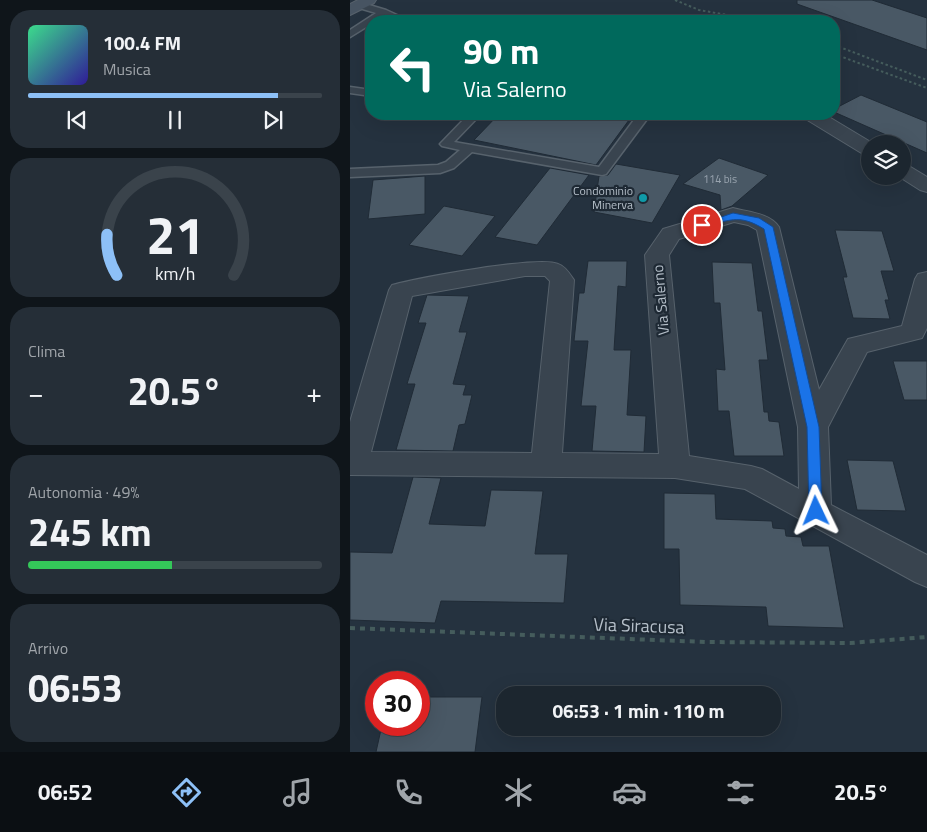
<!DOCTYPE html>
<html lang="it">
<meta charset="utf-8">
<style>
body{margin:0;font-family:"Titillium Web",sans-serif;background:#252e37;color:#f1f3f6;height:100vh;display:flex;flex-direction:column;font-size:19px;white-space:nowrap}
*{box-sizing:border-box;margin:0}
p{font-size:16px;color:#a0a5aa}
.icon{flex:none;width:28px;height:28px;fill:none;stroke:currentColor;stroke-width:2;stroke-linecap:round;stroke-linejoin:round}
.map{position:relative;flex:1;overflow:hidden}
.details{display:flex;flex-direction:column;gap:10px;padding:10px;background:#0f151a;width:350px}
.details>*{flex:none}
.hud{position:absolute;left:15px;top:15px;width:475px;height:105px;border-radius:20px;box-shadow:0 5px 20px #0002,0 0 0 1px #3a434b;background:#00695c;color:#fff;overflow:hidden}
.tools{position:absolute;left:511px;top:135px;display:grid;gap:10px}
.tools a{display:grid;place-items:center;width:50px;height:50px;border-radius:50%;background:#1c262f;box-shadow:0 5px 20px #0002,0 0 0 1px #3a434b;font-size:25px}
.speed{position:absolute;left:15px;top:671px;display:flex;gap:10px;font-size:25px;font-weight:700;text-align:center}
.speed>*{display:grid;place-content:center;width:65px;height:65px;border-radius:50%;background:#1c262f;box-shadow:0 5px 20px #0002,0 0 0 1px #3a434b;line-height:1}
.speed .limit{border:8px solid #d22;background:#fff;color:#111}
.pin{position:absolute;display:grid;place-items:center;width:42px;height:42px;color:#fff;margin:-21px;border:2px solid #fff;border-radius:50%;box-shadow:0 1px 5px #0007}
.me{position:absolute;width:55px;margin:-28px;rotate:358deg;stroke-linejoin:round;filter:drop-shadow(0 0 4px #0008)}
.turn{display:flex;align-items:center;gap:18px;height:105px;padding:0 15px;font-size:22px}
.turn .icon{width:65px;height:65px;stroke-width:2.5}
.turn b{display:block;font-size:35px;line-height:42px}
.big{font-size:38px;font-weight:700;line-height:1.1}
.details .tile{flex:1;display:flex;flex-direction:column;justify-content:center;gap:8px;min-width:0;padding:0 18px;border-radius:20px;background:#252e37}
.details .dial{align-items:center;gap:0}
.dial svg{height:130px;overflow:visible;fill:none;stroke:#3a434b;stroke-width:7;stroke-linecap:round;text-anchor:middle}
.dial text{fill:#f1f3f6;stroke:none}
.song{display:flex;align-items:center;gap:15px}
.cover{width:60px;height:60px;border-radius:8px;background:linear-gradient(135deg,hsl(150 70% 55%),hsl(250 70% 35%))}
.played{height:5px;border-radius:2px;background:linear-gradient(90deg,#8dc0f7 85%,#3a434b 85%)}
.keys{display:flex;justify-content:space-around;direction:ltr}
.heat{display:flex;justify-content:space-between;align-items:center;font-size:28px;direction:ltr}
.charge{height:8px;border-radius:4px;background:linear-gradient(90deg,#34c759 49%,#3a434b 0)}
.trip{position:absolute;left:146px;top:686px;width:285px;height:50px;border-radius:20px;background:#1c262f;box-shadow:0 5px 20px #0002,0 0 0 1px #3a434b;font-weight:700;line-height:50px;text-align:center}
.menu{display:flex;height:80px;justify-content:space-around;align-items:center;background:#0b0f13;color:#a0a5aa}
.menu .icon{width:35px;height:35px}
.menu .active{color:#8dc0f7}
.menu b{font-size:22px;color:#f1f3f6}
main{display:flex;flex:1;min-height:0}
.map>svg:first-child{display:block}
</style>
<main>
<section class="details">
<div class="tile">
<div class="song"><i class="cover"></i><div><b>100.4 FM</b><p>Musica</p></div></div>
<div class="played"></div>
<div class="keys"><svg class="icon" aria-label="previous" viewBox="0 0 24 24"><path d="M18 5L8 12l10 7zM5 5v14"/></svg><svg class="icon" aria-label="pause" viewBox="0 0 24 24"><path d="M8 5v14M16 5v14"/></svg><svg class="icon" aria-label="next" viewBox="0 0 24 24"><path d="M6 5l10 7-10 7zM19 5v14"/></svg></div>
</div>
<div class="tile dial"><svg viewBox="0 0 100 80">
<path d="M14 69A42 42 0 1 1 86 69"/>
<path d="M14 69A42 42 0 0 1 8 44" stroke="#8dc0f7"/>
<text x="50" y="56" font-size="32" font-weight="700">21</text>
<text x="50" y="72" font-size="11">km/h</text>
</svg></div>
<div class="tile"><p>Clima</p>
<div class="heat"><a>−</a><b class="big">20.5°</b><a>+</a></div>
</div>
<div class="tile"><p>Autonomia · 49%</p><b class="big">245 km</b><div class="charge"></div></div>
<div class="tile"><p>Arrivo</p><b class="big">06:53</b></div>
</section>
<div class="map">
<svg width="577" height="752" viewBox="0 0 577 752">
<rect width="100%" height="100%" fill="#25323f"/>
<g fill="#495865" stroke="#202b36">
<path d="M447 0H522L577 18V50L447 4Z"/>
<path d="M511 95 577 122V153L484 112V109Z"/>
<path d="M149 114H271L273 118 279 120 246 165 124 140Z"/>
<path d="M369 158 418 175 382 206 371 210 370 195 333 184Z"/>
<path d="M266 164 330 175 302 223 244 212 249 176 258 175Z"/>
<path d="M200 168 239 175 187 245 145 237Z"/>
<path d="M75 176V214L18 219 23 180Z"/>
<path d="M94 206 145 216 112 256 59 245Z"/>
<path d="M485 230 532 231 544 271H531L539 300H535L540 319 503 318 493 277H497Z"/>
<path d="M238 261H277L276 287 268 286 264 350H281L277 415 296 416 294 452 242 451 246 406H231L238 341H224L229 293H234Z"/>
<path d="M362 262 402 263 408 311H412L418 360H409L414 412H418L419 421 429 422 434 456H384L379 411H368L366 369 375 370 370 303H364Z"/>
<path d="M77 295 119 296 109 332H117L103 384 116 385 113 395H122L115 424 109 425 103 451 46 450 65 384H57L76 323H68Z"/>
<path d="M543 361H577V400H554Z"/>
<path d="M497 460 543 461 556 511 507 510Z"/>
<path d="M63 477 91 478 79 524 135 526 141 490 193 491 185 554H218L214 603 91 601 85 623 0 620V552L42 553Z"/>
<path d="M314 493 365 494 366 519 422 521 423 528 435 529 436 536 451 537 453 546H479L494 628 418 626 416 607 330 605 329 549H314Z"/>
<path d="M69 697H132L125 752H26L32 725H69Z"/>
</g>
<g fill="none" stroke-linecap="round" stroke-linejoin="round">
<g stroke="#57626c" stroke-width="3">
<g id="lane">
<path d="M9 2 36 10 60 21H48L34 16 25 21H21V24L0 37V30L26 13 6 7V3Z"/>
<path d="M0 87 21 90V96L0 93Z"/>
<path d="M119 114H131L104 142 249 167 284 120 274 116 273 114H287L297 119 256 174 252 175 122 152 104 168 90 173 0 177V169L88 165 96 162 110 150 92 146 90 144Z"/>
</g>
</g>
<g stroke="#57626c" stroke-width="2">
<g id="street">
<path d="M452 114H474L524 144H520V156L513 154 454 118Z"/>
<path d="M552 164 559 166 577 177V192L570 190 548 176H552Z"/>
<path d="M383 208C398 212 420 213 429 227L469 390 498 339 552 326 565 279 568 274 577 272V328L572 338 517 352 478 427 481 505 577 555V587L565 582 395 489 325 478 0 475V422L39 290 42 285C67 278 190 255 208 264 215 266 220 274 224 280L212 453 309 454 295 255 313 229ZM384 222 398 225 407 230 448 427 449 489 412 469 401 466 339 456 319 255 329 239ZM175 276H195L200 281 182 453 21 452 62 296Z"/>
</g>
</g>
<g stroke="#57626c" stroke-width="2">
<path id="secondary" d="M8 0H26L24 3 0 15V4Z"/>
</g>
<g stroke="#455c5c" stroke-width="2" stroke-dasharray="2.5 2.5" stroke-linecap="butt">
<path d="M325 0 349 10 383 16 396 21"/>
<path d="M484 45 577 80"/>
<path d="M484 54 577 88"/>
</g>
<path stroke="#455c5c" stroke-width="4" stroke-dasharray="5 5" stroke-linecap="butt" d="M0 628 356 642 500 643 577 637"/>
<use href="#lane" fill="#39444f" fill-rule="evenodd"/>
<use href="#street" fill="#39444f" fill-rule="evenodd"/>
<use href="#secondary" fill="#475462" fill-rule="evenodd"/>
</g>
<path fill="#1a73e8" stroke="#114b97" d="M383 213 409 218 423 227 469 427 472 511 470 515 466 516 461 515 459 511 457 427 414 229C388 213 379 221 352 227L348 225Z"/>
<circle fill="#0f9aa8" stroke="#1e2934" stroke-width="2" cx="293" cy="198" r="5"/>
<g text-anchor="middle" stroke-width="4.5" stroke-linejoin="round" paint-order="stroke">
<g font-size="11" fill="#9aa5b0">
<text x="370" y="183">114 bis</text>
</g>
<g font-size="12" fill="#b5bfc9" stroke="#1e2934" text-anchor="end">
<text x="283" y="195">Condominio<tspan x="283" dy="14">Minerva</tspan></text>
</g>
<g font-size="15" fill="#b5bfc9" stroke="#1e2934">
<text transform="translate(311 300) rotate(-95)" y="5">Via Salerno</text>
</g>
<g font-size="18" fill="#b5bfc9" stroke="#1e2934">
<text transform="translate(289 626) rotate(2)" y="6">Via Siracusa</text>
</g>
</g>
</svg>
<div class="tools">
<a><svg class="icon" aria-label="layers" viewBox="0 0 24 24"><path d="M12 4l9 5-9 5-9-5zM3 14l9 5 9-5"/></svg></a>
</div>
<div class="speed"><div class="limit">30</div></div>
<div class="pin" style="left:352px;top:225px;background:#d93025"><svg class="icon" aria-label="arrive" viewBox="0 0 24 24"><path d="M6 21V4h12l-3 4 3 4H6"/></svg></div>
<svg class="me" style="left:466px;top:511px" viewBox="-20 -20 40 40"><path d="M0-17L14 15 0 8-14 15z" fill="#1a73e8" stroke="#fff" stroke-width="4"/></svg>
<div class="trip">06:53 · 1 min · 110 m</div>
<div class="hud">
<div class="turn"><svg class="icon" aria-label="left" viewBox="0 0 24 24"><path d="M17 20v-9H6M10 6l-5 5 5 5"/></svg><div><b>90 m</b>Via Salerno</div></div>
</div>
</div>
</main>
<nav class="menu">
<b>06:52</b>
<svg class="icon active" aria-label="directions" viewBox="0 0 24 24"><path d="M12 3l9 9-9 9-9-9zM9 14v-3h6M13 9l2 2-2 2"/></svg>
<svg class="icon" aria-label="music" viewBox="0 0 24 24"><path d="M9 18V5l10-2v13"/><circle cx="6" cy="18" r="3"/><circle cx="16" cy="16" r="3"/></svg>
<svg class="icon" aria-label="phone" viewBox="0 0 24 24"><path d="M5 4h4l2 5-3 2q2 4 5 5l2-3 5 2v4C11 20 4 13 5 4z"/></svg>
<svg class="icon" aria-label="climate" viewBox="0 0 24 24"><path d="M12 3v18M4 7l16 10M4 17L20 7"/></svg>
<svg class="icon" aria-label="car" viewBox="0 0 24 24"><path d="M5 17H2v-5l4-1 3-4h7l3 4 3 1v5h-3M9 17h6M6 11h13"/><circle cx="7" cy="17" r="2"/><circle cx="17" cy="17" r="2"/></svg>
<svg class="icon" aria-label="filters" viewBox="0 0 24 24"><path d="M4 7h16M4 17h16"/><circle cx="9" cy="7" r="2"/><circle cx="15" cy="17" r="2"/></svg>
<b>20.5°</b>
</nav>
